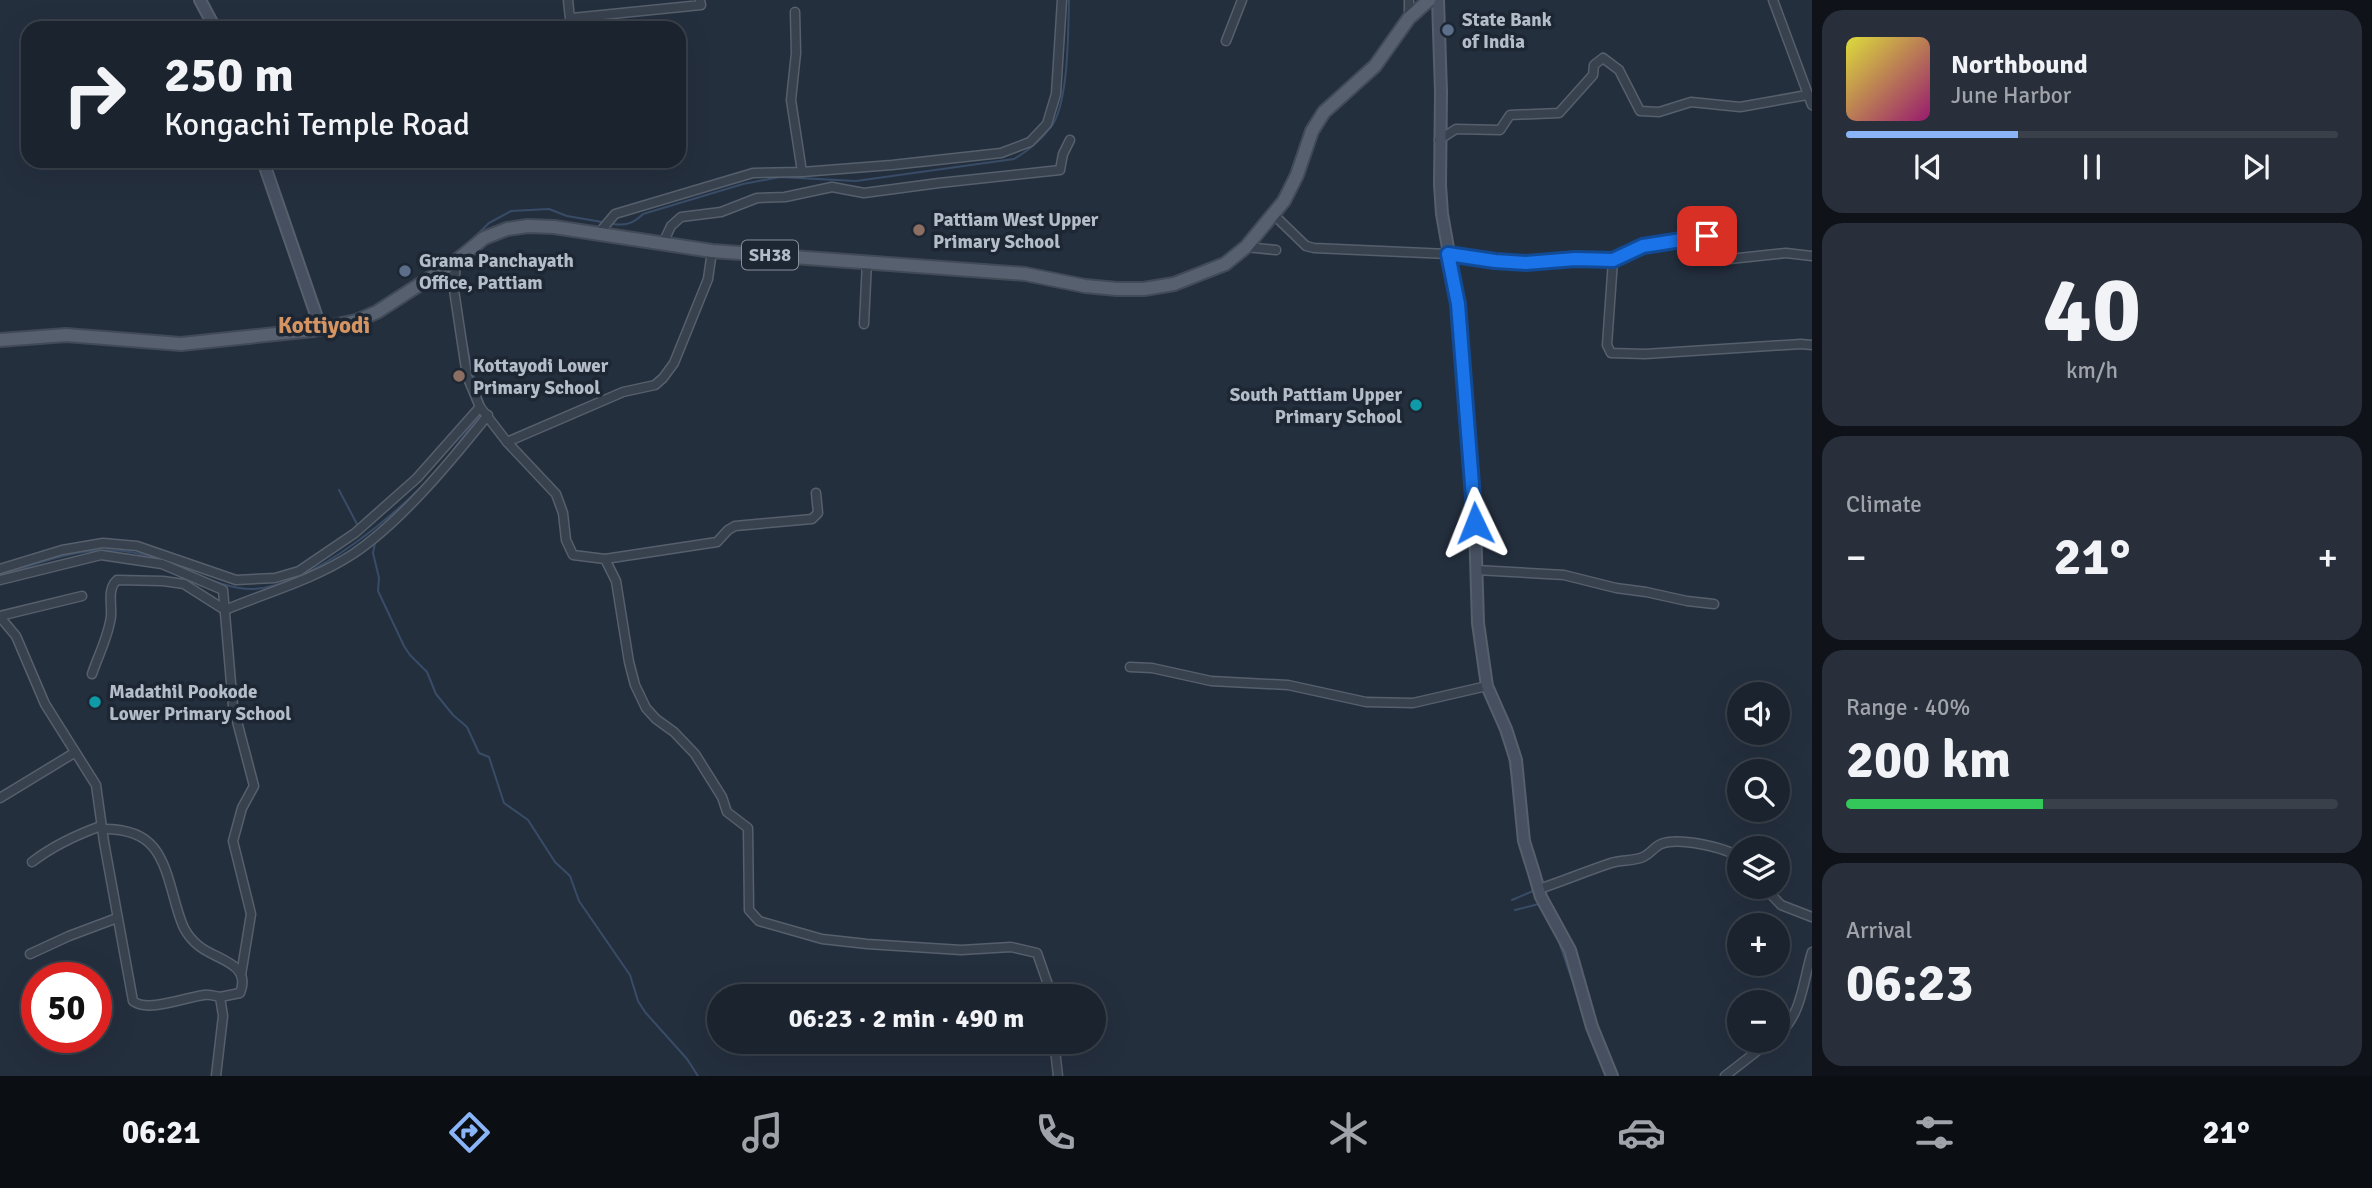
<!DOCTYPE html>
<meta charset="utf-8">
<style>
body{margin:0;font-family:Signika,sans-serif;background:#282f3a;color:#f1f3f6;height:100vh;display:flex;flex-direction:column;font-size:26px;white-space:nowrap}
*{box-sizing:border-box;margin:0}
p{font-size:23px;color:#a0a4aa}
.icon{flex:none;width:38px;height:38px;fill:none;stroke:currentColor;stroke-width:2;stroke-linecap:round;stroke-linejoin:round}
.map{position:relative;flex:1;overflow:hidden}
.side{display:flex;flex-direction:column;gap:10px;padding:10px;background:#0f1319;width:560px}
.side>*{flex:none}
.guide{position:absolute;left:21px;top:21px;width:665px;height:147px;border-radius:21px;box-shadow:0 7px 28px #0002,0 0 0 2px #39404a;background:#1b232e;color:#f1f3f6;overflow:hidden}
.fabs{position:absolute;left:1727px;top:682px;display:grid;gap:14px}
.fabs a{display:grid;place-items:center;width:63px;height:63px;border-radius:50%;background:#1b232e;box-shadow:0 7px 28px #0002,0 0 0 2px #39404a;font-size:35px}
.speed{position:absolute;left:21px;top:962px;display:flex;gap:14px;font-size:35px;font-weight:700;text-align:center}
.speed>*{display:grid;place-content:center;width:91px;height:91px;border-radius:50%;background:#1b232e;box-shadow:0 7px 28px #0002,0 0 0 2px #39404a;line-height:1}
.speed .limit{border:10px solid #d22;background:#fff;color:#111}
.pin{position:absolute;display:grid;place-items:center;width:60px;height:60px;color:#fff;margin:-30px;border-radius:14px;box-shadow:0 4px 10px #0006}
.me{position:absolute;width:77px;margin:-38px;rotate:358deg;stroke-linejoin:round;filter:drop-shadow(0 0 5px #0008)}
.turn{display:flex;align-items:center;gap:24px;height:147px;padding:0 28px;font-size:32px}
.turn .icon{width:91px;height:91px;stroke-width:2.5}
.turn b{display:block;font-size:49px;line-height:60px}
.big{font-size:52px;font-weight:700;line-height:1.1}
.side .widget{flex:1;display:flex;flex-direction:column;justify-content:center;gap:10px;min-width:0;padding:0 24px;border-radius:21px;background:#282f3a}
.side .dial{align-items:center;gap:0}
.dial b{font-size:91px;line-height:1}
.song{display:flex;align-items:center;gap:21px}
.cover{width:84px;height:84px;border-radius:10px;background:linear-gradient(135deg,hsl(60 70% 55%),hsl(320 70% 35%))}
.played{height:7px;border-radius:4px;background:linear-gradient(90deg,#8ab4f8 35%,#39404a 35%)}
.keys{display:flex;justify-content:space-around;direction:ltr}
.heat{display:flex;justify-content:space-between;align-items:center;font-size:38px;direction:ltr}
.charge{height:10px;border-radius:5px;background:linear-gradient(90deg,#34c759 40%,#39404a 0)}
.trip{position:absolute;left:707px;top:984px;width:399px;height:70px;border-radius:35px;background:#1b232e;box-shadow:0 7px 28px #0002,0 0 0 2px #39404a;font-weight:700;line-height:70px;text-align:center}
.dock{display:flex;height:112px;justify-content:space-around;align-items:center;background:#0b0e12;color:#a0a4aa}
.dock .icon{width:49px;height:49px}
.dock .selected{color:#8ab4f8}
.dock b{font-size:32px;color:#f1f3f6}
main{display:flex;flex:1;min-height:0}
.map>svg:first-child{display:block}
</style>
<main>
<div class="map">
<svg width="1812" height="1076" viewBox="0 0 1812 1076">
<rect width="100%" height="100%" fill="#242f3e"/>
<g fill="none" stroke-linecap="round" stroke-linejoin="round">
<g stroke="#394c67" stroke-width="2">
<path d="M613 224C626 226 634 223 643 214L743 184 780 177 856 181 1014 159C1028 151 1041 140 1051 127 1069 103 1068 31 1069 0"/>
<path d="M462 249 489 223 511 211 549 209 567 216 602 222"/>
<path d="M458 287 460 306"/>
<path d="M467 346 472 371 484 405"/>
<path d="M339 490 358 526"/>
<path d="M375 543 373 553 379 578 378 591 404 646 410 655 427 672 436 694 453 715 467 727 479 753 489 757 504 803 528 820 555 862 570 876 579 901 630 975 638 1001 645 1012 687 1059 698 1076"/>
<path d="M177 566C200 575 228 590 254 589 314 585 400 512 439 468 454 450 467 431 482 413"/>
<path d="M0 575C59 557 101 538 162 560"/>
<path d="M1508 751 1514 791"/>
<path d="M1512 900 1533 891 1527 868"/>
<path d="M1515 910 1539 904"/>
<path d="M1558 939 1580 1003"/>
<path d="M1590 1035 1597 1053"/>
</g>
<g stroke="#565f6c" stroke-width="11">
<g id="street">
<path d="M568 0 571 28"/>
<path d="M1409 0V18"/>
<path d="M1773 0 1812 105"/>
<path d="M795 12 796 53 791 100 802 172"/>
<path d="M572 18 701 5 700 0"/>
<path d="M1226 41 1242 0"/>
<path d="M1439 140 1456 129 1500 130 1510 115 1559 113 1593 75 1594 65 1603 58 1619 70 1640 111 1659 112 1691 102 1740 107 1807 95"/>
<path d="M1274 215 1306 246 1314 248 1448 254 1495 261 1526 263 1575 259 1613 260 1607 345 1611 353 1645 354 1801 344 1812 345"/>
<path d="M598 234 615 214 753 173 802 172 892 165 1001 153 1030 142 1047 124 1056 94 1062 0"/>
<path d="M663 243 671 226 681 217 721 212 757 198 785 197 832 187 864 193 939 183 1060 170 1063 154 1070 140"/>
<path d="M1246 247 1276 250"/>
<path d="M1613 260 1643 246 1707 236 1712 243 1715 257 1720 260 1786 253 1812 256"/>
<path d="M456 261 454 290 467 376 480 407 507 442 556 494 563 513 566 540 573 555 605 559 616 581 629 662 635 685 646 708 656 719 674 732 695 754 722 797 727 812 748 828 749 910 759 921 822 939 867 944 961 950 1011 947 1037 953 1052 996"/>
<path d="M864 324 867 261"/>
<path d="M507 442 623 392 655 385 663 378 674 363 708 279 712 251"/>
<path d="M605 559 717 542 728 530 735 526 812 519 818 513 816 493"/>
<path d="M0 569 62 550 103 543 137 546 236 580 275 578 299 571 355 533 417 478 480 407"/>
<path d="M1476 570 1564 575 1616 588 1646 592 1687 601 1714 604"/>
<path d="M0 580 101 555 162 564 223 590 233 706 254 786 242 808 233 841 251 914 241 975"/>
<path d="M0 616 82 596"/>
<path d="M0 617 16 636 45 704 96 785 104 842 133 1001C148 1013 186 997 204 995 209 994 215 996 220 997L223 1016 216 1076"/>
<path d="M1130 667 1152 668 1211 681 1288 685 1366 702 1413 703 1487 686"/>
<path d="M92 674C98 656 109 635 111 616 112 604 107 589 117 580L163 581 184 584 225 610C268 592 313 580 353 554 402 521 451 461 488 415"/>
<path d="M0 798 74 753"/>
<path d="M102 829C157 828 163 858 176 905 181 922 184 934 199 946 216 960 252 963 240 993L220 997"/>
<path d="M32 862C54 845 76 835 101 826"/>
<path d="M1764 887 1781 905 1812 917"/>
<path d="M1539 889C1563 881 1587 871 1611 863 1621 860 1634 861 1643 857 1650 854 1654 847 1661 844 1678 837 1726 847 1740 858"/>
<path d="M30 954 69 936 117 918"/>
<path d="M1778 1035C1802 1015 1803 981 1812 952"/>
<path d="M1054 1041 1058 1076"/>
<path d="M1725 1076 1770 1041"/>
</g>
</g>
<g stroke="#565f6c" stroke-width="14">
<g id="secondary">
<path d="M200 0 215 28"/>
<path d="M1438 0 1441 92 1440 185 1442 214 1458 304 1467 432 1474 491 1478 623 1487 686 1506 729 1516 760 1524 841 1534 873 1541 897 1570 950 1592 1027 1612 1076"/>
<path d="M263 161 321 329"/>
</g>
</g>
<g stroke="#414a57" stroke-width="16">
<path id="primary" d="M0 340 66 335 181 344 314 330 356 321 377 312 456 261 484 238 507 229 528 226 554 227 712 251 1025 274 1085 286 1117 289H1144L1174 284 1225 264 1246 247 1284 201 1297 175 1312 131 1324 112 1375 66 1409 18 1429 0"/>
</g>
<use href="#street" stroke="#38414e" stroke-width="8"/>
<use href="#secondary" stroke="#465061" stroke-width="10"/>
<use href="#primary" stroke="#56606e" stroke-width="12"/>
</g>
<g fill="none" stroke-linecap="round" stroke-linejoin="round">
<g stroke="#114b97" stroke-width="18">
<path id="route" d="M1475 523 1458 304 1448 254 1495 261 1526 263 1575 259 1613 260 1643 246 1707 236"/>
</g>
<use href="#route" stroke="#1a73e8" stroke-width="12"/>
</g>
<g fill="#5c6f8a" stroke="#1d2633" stroke-width="2.5">
<circle cx="1448" cy="30" r="7"/>
<circle cx="405" cy="271" r="7"/>
</g>
<g fill="#8d6e63" stroke="#1d2633" stroke-width="2.5">
<circle cx="919" cy="230" r="7"/>
<circle cx="459" cy="376" r="7"/>
</g>
<g fill="#0f9aa8" stroke="#1d2633" stroke-width="2.5">
<circle cx="1416" cy="405" r="7"/>
<circle cx="95" cy="702" r="7"/>
</g>
<g text-anchor="middle" stroke-width="7" stroke-linejoin="round" paint-order="stroke">
<rect fill="#1d2633" stroke="#878f9c" stroke-width="2" x="742" y="240.5" width="56" height="29" rx="5"/>
<g font-size="18" font-weight="bold" fill="#b4bcc9">
<text x="770" y="261">SH38</text>
</g>
<g font-size="19" font-weight="bold" fill="#b4bcc9" stroke="#1d2633" text-anchor="start">
<text x="1462" y="26">State Bank<tspan x="1462" dy="22">of India</tspan></text>
<text x="933" y="226">Pattiam West Upper<tspan x="933" dy="22">Primary School</tspan></text>
<text x="419" y="267">Grama Panchayath<tspan x="419" dy="22">Office, Pattiam</tspan></text>
<text x="473" y="372">Kottayodi Lower<tspan x="473" dy="22">Primary School</tspan></text>
<text x="1402" y="401" text-anchor="end">South Pattiam Upper<tspan x="1402" dy="22">Primary School</tspan></text>
<text x="109" y="698">Madathil Pookode<tspan x="109" dy="22">Lower Primary School</tspan></text>
</g>
<g font-size="23" font-weight="bold" fill="#d59563" stroke="#1d2633">
<text x="324" y="333">Kottiyodi</text>
</g>
</g>
</svg>
<div class="fabs">
<a><svg class="icon" aria-label="sound" viewBox="0 0 24 24"><path d="M4 9h4l5-4v14l-5-4H4zM17 9q2 3 0 6"/></svg></a>
<a><svg class="icon" aria-label="search" viewBox="0 0 24 24"><circle cx="10" cy="10" r="6"/><path d="M15 15l6 6"/></svg></a>
<a><svg class="icon" aria-label="layers" viewBox="0 0 24 24"><path d="M12 4l9 5-9 5-9-5zM3 14l9 5 9-5"/></svg></a>
<a>+</a>
<a>−</a>
</div>
<div class="speed"><div class="limit">50</div></div>
<div class="pin" style="left:1707px;top:236px;background:#d93025"><svg class="icon" aria-label="arrive" viewBox="0 0 24 24"><path d="M6 21V4h12l-3 4 3 4H6"/></svg></div>
<svg class="me" style="left:1475px;top:523px" viewBox="-20 -20 40 40"><path d="M0-17L14 15 0 8-14 15z" fill="#1a73e8" stroke="#fff" stroke-width="4"/></svg>
<div class="trip">06:23 · 2 min · 490 m</div>
<div class="guide">
<div class="turn"><svg class="icon" aria-label="right" viewBox="0 0 24 24"><path d="M7 20v-9h11M14 6l5 5-5 5"/></svg><div><b>250 m</b>Kongachi Temple Road</div></div>
</div>
</div>
<section class="side">
<div class="widget">
<div class="song"><i class="cover"></i><div><b>Northbound</b><p>June Harbor</p></div></div>
<div class="played"></div>
<div class="keys"><svg class="icon" aria-label="previous" viewBox="0 0 24 24"><path d="M18 5L8 12l10 7zM5 5v14"/></svg><svg class="icon" aria-label="pause" viewBox="0 0 24 24"><path d="M8 5v14M16 5v14"/></svg><svg class="icon" aria-label="next" viewBox="0 0 24 24"><path d="M6 5l10 7-10 7zM19 5v14"/></svg></div>
</div>
<div class="widget dial"><b>40</b><p>km/h</p></div>
<div class="widget"><p>Climate</p>
<div class="heat"><a>−</a><b class="big">21°</b><a>+</a></div>
</div>
<div class="widget"><p>Range · 40%</p><b class="big">200 km</b><div class="charge"></div></div>
<div class="widget"><p>Arrival</p><b class="big">06:23</b></div>
</section>
</main>
<nav class="dock">
<b>06:21</b>
<svg class="icon selected" aria-label="directions" viewBox="0 0 24 24"><path d="M12 3l9 9-9 9-9-9zM9 14v-3h6M13 9l2 2-2 2"/></svg>
<svg class="icon" aria-label="music" viewBox="0 0 24 24"><path d="M9 18V5l10-2v13"/><circle cx="6" cy="18" r="3"/><circle cx="16" cy="16" r="3"/></svg>
<svg class="icon" aria-label="phone" viewBox="0 0 24 24"><path d="M5 4h4l2 5-3 2q2 4 5 5l2-3 5 2v4C11 20 4 13 5 4z"/></svg>
<svg class="icon" aria-label="climate" viewBox="0 0 24 24"><path d="M12 3v18M4 7l16 10M4 17L20 7"/></svg>
<svg class="icon" aria-label="car" viewBox="0 0 24 24"><path d="M5 17H2v-5l4-1 3-4h7l3 4 3 1v5h-3M9 17h6M6 11h13"/><circle cx="7" cy="17" r="2"/><circle cx="17" cy="17" r="2"/></svg>
<svg class="icon" aria-label="filters" viewBox="0 0 24 24"><path d="M4 7h16M4 17h16"/><circle cx="9" cy="7" r="2"/><circle cx="15" cy="17" r="2"/></svg>
<b>21°</b>
</nav>
